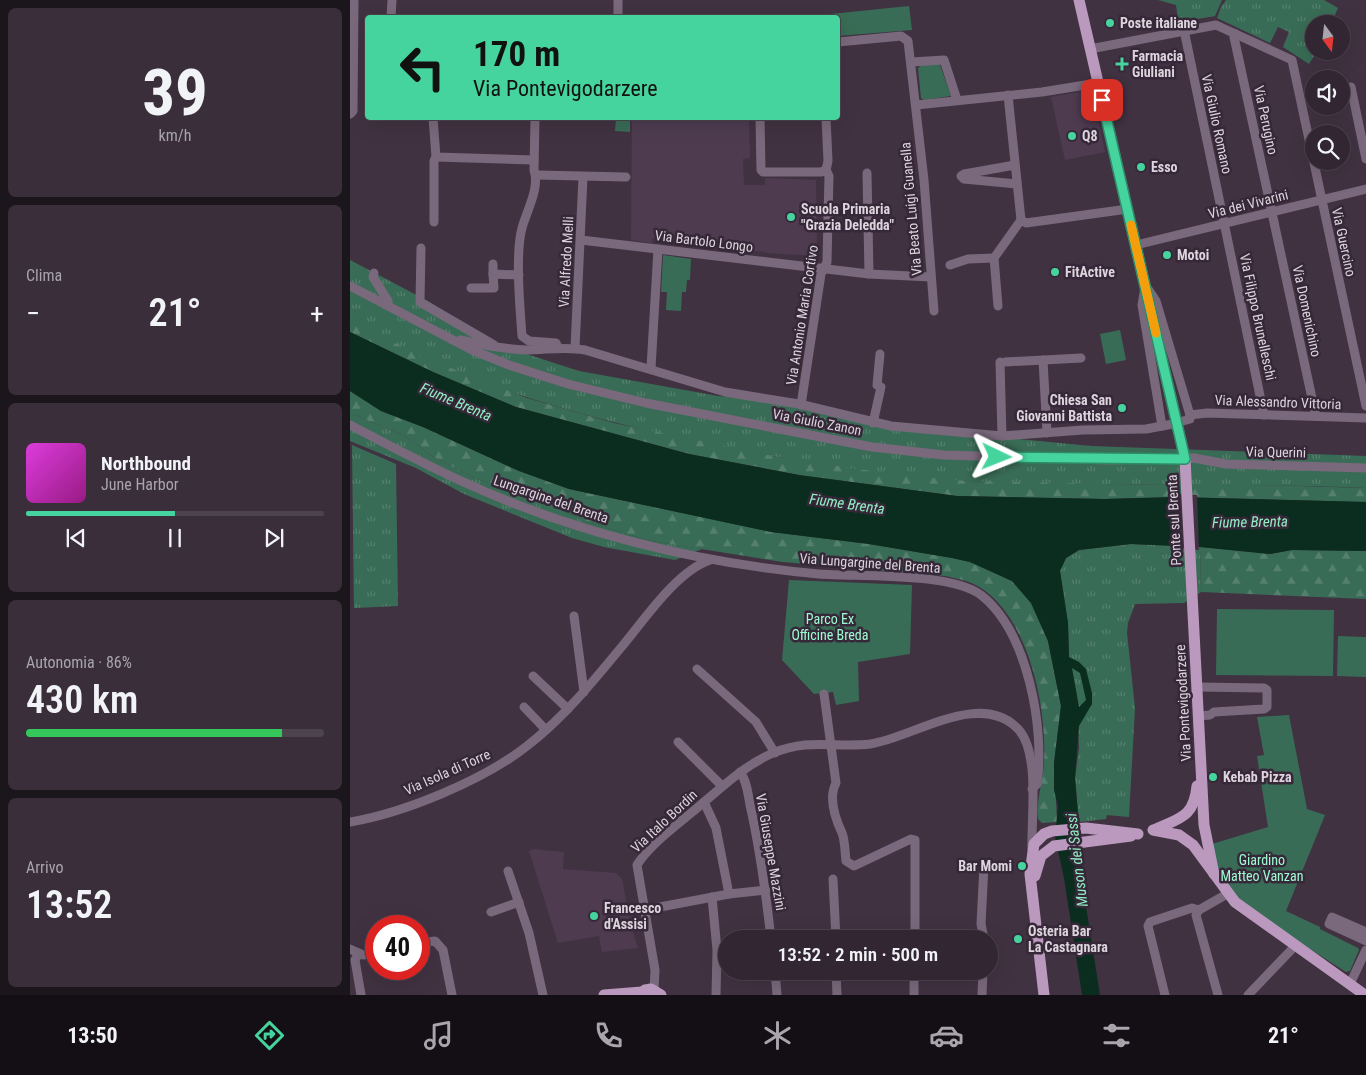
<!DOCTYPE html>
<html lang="it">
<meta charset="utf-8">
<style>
body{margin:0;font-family:"Roboto Condensed",sans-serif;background:#392e3a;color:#f1f3f6;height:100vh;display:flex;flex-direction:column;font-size:19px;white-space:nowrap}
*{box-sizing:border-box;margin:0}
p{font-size:16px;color:#a8a5ac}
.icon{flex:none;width:28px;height:28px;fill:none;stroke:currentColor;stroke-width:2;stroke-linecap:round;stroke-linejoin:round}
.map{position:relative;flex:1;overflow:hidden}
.drawer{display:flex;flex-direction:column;gap:8px;padding:8px;background:#1b151c;width:350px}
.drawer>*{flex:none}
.hud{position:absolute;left:15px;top:15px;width:475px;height:105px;border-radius:5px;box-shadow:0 5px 20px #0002,0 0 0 1px #4c434d;background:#46d49e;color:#111;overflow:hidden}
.needle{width:32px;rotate:165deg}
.controls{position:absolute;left:955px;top:15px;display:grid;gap:10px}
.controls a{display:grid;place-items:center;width:45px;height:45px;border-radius:50%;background:#312632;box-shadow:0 5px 20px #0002,0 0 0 1px #4c434d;font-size:25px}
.speed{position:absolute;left:15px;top:915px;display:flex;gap:10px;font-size:25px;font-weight:700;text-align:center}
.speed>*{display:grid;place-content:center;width:65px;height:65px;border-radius:50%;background:#312632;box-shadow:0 5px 20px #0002,0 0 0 1px #4c434d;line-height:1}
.speed .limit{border:8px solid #d22;background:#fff;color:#111}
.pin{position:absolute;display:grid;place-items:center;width:42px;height:42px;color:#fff;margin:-21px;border-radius:10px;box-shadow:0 2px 8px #0006}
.me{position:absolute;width:55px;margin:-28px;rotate:92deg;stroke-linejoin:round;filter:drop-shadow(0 0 4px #0008)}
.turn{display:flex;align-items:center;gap:18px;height:105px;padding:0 25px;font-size:22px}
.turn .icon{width:65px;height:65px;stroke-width:2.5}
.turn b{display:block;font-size:35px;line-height:42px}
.big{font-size:38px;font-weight:600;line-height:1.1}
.drawer .widget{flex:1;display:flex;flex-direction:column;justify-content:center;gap:8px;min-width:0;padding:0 18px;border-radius:8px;background:#392e3a}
.drawer .dial{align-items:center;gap:0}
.dial b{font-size:65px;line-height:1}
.song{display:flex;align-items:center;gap:15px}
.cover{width:60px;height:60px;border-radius:8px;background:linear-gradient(135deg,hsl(300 70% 55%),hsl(310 70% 35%))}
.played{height:5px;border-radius:2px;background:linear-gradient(90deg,#46d49e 50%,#4c434d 50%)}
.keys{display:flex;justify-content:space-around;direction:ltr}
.heat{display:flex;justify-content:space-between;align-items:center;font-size:28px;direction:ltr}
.charge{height:8px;border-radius:4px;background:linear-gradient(90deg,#34c759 86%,#4c434d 0)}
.trip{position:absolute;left:368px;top:930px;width:280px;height:50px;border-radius:25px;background:#312632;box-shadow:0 5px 20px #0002,0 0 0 1px #4c434d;font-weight:600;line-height:50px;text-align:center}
.dock{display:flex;height:80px;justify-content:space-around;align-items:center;background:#140f14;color:#a8a5ac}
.dock .icon{width:35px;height:35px}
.dock .active{color:#46d49e}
.dock b{font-size:22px;color:#f1f3f6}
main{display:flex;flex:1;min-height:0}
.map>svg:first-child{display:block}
</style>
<main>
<section class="drawer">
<div class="widget dial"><b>39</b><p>km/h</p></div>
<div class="widget"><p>Clima</p>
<div class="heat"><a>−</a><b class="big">21°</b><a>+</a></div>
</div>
<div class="widget">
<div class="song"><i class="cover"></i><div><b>Northbound</b><p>June Harbor</p></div></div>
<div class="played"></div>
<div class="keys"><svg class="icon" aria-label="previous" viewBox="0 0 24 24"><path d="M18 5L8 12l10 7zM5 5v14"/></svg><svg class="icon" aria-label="pause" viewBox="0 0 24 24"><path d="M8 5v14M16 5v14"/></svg><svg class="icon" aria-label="next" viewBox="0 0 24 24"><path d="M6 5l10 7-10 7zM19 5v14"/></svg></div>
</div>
<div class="widget"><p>Autonomia · 86%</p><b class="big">430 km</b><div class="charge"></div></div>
<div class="widget"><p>Arrivo</p><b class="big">13:52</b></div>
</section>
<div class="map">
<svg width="1016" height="995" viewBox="0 0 1016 995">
<defs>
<pattern id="grass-tufts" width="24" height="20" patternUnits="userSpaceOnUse" patternTransform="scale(1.25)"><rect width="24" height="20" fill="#396c56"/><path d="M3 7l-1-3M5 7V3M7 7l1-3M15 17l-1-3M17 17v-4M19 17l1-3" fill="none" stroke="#55806e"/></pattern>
<pattern id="forest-firs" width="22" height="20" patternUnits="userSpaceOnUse" patternTransform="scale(1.25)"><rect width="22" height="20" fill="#396c56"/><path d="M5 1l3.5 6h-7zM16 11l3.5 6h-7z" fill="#55806e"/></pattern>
</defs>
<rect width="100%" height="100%" fill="#413242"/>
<g fill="#4e3b50">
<path d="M734 91 743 96 755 152 715 160 701 97Z"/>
<path d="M282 118H399L400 158 393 159 394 185H415V178L466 180 467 256 415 253V252L302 238V243L281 240Z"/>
<path d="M183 849 214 852 213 869 266 873 272 879 281 926 288 948 252 952 249 936 208 943 179 851Z"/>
</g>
<g fill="url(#grass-tufts)">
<path d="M808 0H872L865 16 841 20V25L829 27 826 5Z"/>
<path d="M876 0H974L988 8 981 24H964V51H967L959 64 933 47 939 32 928 27 920 43 867 18 871 7Z"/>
<path d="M0 260 74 299 152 346 229 371 368 396 411 400 523 425 741 446 1016 456V488C873 482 730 489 587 479 515 474 441 460 370 446 242 420 114 386 0 321Z"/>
<path d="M0 413 55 436 82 456 126 479 188 498 231 520 301 541 352 549 325 560 254 547 222 538 114 494 66 468 0 441Z"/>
<path d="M2 445 46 464 48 606 4 608Z"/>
<path d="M781 544 850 547 851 592 834 603 785 604 778 623 777 633 785 708 779 817 757 815 756 819 729 822 725 778 729 748 727 697 719 657 718 623 710 571 716 558 729 550Z"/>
</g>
<g fill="url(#forest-firs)">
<path d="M0 321 75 358 177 398 264 423 433 458 549 475 620 481 795 485 872 484 1016 488V502L825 497 755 499 607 496 449 475 339 454 166 407 83 372 0 332Z"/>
<path d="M0 391 31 411 73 427 169 471 219 489 421 532 519 544 602 558 620 562 662 581 681 603 698 641 711 706 704 763 707 822 692 823 688 819C686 801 693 781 694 762 697 709 680 623 634 590 622 581 609 579 595 576L433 562 301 541 231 520 188 498 126 479 82 456 55 436 0 413Z"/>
<path d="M850 547 920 554 942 550 1016 551V599L851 592Z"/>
</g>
<g fill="#396c56">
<path d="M559 6 562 30 488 36V18L471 17V15Z"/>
<path d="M572 65H590L601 96 574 100 571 98 568 68Z"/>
<path d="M266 118H280V132L265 131Z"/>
<path d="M313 255 341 259 340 280H337L336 292H332L331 311 316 310 317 292H311Z"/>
<path d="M770 330 776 360 756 364 750 334Z"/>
<path d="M439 580 562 585 560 654 508 662 509 701 486 705 483 692 464 694 432 660Z"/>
<path d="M867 609 984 610 983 676 866 675Z"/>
<path d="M988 636 1016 637V677L987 676Z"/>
<path d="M939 715 957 809 975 815 936 911 970 927V929L1008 948 1009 950 1000 971 996 972 946 940 882 893 869 871 862 844 918 827 907 756 914 755 907 717Z"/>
</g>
<path fill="#0b2d1f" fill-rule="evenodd" d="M0 332 83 372 166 407 339 454 449 475 607 496 755 499 825 497 1016 502V551L942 550 920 554 850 547 781 544 729 550 716 558 710 571 718 623 719 657 729 662 736 669 742 693V704L729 726 725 778 735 900 750 995H732L714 878 705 837 708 806 704 790V763L711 706 698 641 681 603 662 581 620 562 602 558 519 544 421 532 219 489 169 471 73 427 31 411 0 391ZM722 668 730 673 736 700 729 707Z"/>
<path fill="#413242" d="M828 494 847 495 849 550 831 548Z"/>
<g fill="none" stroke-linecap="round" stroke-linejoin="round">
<g stroke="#7a697c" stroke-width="9">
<path d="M41 18 42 0"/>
<path d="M268 18V0"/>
<path d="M834 30 914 415"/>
<path d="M886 34 884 37 965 412 964 416"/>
<path d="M488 42 551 36 558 41 574 180 584 311"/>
<path d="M740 49 866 25 942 60 1016 406"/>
<path d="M562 62 594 60 607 100"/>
<path d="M1001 87 1016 159"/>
<path d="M658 95 671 220"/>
<path d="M566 105 692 92 748 83"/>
<path d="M0 114 3 111 4 0"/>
<path d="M83 118 86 157 184 160"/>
<path d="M185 118 184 170C190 188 177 210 172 228 165 254 170 308 172 336L179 341 206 343 208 347"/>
<path d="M410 118 411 170 413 172H471L476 170"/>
<path d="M476 118 478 161 476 170"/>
<path d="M665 165 614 174 611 176 614 179 667 184"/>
<path d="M517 173 519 274"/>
<path d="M187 175 276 177"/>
<path d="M671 220 676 223 778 209"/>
<path d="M84 222V161L86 157"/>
<path d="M231 240 519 274 581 277"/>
<path d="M786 245 1016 189"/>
<path d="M71 248 70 302 144 345"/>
<path d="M143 264V274L169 275"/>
<path d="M600 265 618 259 644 258"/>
<path d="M24 273 23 277 38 301V306"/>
<path d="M0 286 122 350 159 365 218 384 296 403 522 447 594 455 758 460 844 458 876 464 1016 468"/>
<path d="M796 286 806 301 840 415"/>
<path d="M795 287 792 305 812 426"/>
<path d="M121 288H144L143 274"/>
<path d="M648 306 644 258 671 220"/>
<path d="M110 340C133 345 153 349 176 350 196 350 215 346 235 350L375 392 449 404 541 426 652 436 733 430 796 429 823 424"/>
<path d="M225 348 233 177"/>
<path d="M693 360 697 433"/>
<path d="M650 362 652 436"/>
<path d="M655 362 731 358"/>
<path d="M301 368 308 249"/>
<path d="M451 405 471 274 477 262 479 176 476 170"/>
<path d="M840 415 857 413 1016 418"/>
<path d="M833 421 840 419V415"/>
<path d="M523 423 531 387 527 385 530 354"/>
<path d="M0 425C36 444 72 463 109 480 221 532 346 563 469 574 509 577 600 572 631 595 678 632 695 728 687 784L682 789"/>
<path d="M224 616 234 692"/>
<path d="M347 669 406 722 425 753"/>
<path d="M183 676 218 709"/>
<path d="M848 687 914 688 917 690V707L914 709 864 712 860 715 849 716"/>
<path d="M474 694 486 783C478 798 485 818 492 833 495 840 495 853 496 861L504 866 561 839 565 840V939"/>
<path d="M174 707 196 730"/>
<path d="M328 742 372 786"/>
<path d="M390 772C397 781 398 794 400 805 410 849 416 894 421 939"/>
<path d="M354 802 366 828 379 894"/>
<path d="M0 822C54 813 134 780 177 746 212 719 241 684 269 650 293 622 325 572 360 560"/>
<path d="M158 871 179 933 193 995"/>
<path d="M483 879 486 939"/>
<path d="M362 897 367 950 366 995"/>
<path d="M294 910 379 894 416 890"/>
<path d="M141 912 169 902"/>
<path d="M1016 932 982 917 979 924 1016 941"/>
<path d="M634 939 631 924 634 865"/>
<path d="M69 943 85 941 93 950 102 995"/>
<path d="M0 949 13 955 26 953"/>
<path d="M9 953 5 960 11 995"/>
<path d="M425 971 427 995"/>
<path d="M486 971 487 995"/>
<path d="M1000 984 1016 950"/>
<path d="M304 990 305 970 287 865C300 845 322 829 341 813 367 792 391 767 423 753 459 738 484 748 520 744 563 738 631 688 669 730 690 754 681 818 682 849"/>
<path d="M564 995V971"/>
<path d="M632 995 633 971"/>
<path d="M815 995 798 926 800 922 842 908 849 910"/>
<path d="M868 995 846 915 849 910 877 894"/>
<path d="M898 995 945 946"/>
</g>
<g stroke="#bb99be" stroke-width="11">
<path d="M729 0 835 459 854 825 864 874"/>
<path d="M806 829C830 818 844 817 847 786"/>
<path d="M803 830 829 835 843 845 885 902 1015 995"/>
<path d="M685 876 691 856 704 846 781 836"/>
<path d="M254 995 292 992"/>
<path d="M290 995 295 990 301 989 311 995"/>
<path d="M694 995 680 874 684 844 694 834 702 831 736 828 788 834"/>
</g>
</g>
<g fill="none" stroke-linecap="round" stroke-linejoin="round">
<g stroke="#2e8a67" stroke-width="12">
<path id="route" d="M647 457 835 459 752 100"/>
</g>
<use href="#route" stroke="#46d49e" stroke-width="9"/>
<path stroke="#f59e0b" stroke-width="9" d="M781 225 806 333"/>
</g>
<g fill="#46d49e" stroke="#362838" stroke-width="2">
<circle cx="760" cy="23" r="5"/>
<path d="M769.5 56.5h5v5h5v5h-5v5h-5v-5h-5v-5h5z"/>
<circle cx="722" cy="136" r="5"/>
<circle cx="791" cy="167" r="5"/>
<circle cx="441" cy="217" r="5"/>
<circle cx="817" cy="255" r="5"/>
<circle cx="705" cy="272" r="5"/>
<circle cx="772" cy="408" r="5"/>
<circle cx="863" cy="777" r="5"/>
<circle cx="672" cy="866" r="5"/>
<circle cx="244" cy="916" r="5"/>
<circle cx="668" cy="939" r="5"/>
</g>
<g text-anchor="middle" stroke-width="5" stroke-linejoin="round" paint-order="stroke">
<g font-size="14" font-weight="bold" fill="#ddd4de" stroke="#362838" text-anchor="start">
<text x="770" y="28">Poste italiane</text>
<text x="782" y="61">Farmacia<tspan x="782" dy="16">Giuliani</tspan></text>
<text x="732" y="141">Q8</text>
<text x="801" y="172">Esso</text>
<text x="451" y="214">Scuola Primaria<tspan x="451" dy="16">"Grazia Deledda"</tspan></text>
<text x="827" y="260">Motoi</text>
<text x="715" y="277">FitActive</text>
<text x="762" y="405" text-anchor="end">Chiesa San<tspan x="762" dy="16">Giovanni Battista</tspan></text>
<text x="873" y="782">Kebab Pizza</text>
<text x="662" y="871" text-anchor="end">Bar Momi</text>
<text x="254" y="913">Francesco<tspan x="254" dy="16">d'Assisi</tspan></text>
<text x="678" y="936">Osteria Bar<tspan x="678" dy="16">La Castagnara</tspan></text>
</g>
<g font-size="14" fill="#ddd4de" stroke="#362838">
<text transform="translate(916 120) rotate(78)" y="5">Via Perugino</text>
<text transform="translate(867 124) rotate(78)" y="5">Via Giulio Romano</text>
<text transform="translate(898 204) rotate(-14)" y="5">Via dei Vivarini</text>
<text transform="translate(561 209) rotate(-95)" y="5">Via Beato Luigi Guanella</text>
<text transform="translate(354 241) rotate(7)" y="5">Via Bartolo Longo</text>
<text transform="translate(994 242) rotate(78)" y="5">Via Guercino</text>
<text transform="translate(216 262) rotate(-87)" y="5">Via Alfredo Melli</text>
<text transform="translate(957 311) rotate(78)" y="5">Via Domenichino</text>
<text transform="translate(452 315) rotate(-81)" y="5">Via Antonio Maria Cortivo</text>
<text transform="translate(908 317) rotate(78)" y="5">Via Filippo Brunelleschi</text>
<text transform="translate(928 402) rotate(2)" y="5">Via Alessandro Vittoria</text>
<text transform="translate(467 422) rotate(11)" y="5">Via Giulio Zanon</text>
<text transform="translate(926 452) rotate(1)" y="5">Via Querini</text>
<text transform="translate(201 499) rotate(19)" y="5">Lungargine del Brenta</text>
<text transform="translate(824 520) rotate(-93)" y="5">Ponte sul Brenta</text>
<text transform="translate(520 563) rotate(4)" y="5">Via Lungargine del Brenta</text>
<text transform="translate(833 703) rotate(-93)" y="5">Via Pontevigodarzere</text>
<text transform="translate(97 772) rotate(-24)" y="5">Via Isola di Torre</text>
<text transform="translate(314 821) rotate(-43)" y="5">Via Italo Bordin</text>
<text transform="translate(421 852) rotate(80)" y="5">Via Giuseppe Mazzini</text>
</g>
<g font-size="14" fill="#9efbd1" stroke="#362838">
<text x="480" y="624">Parco Ex<tspan x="480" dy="16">Officine Breda</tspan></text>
<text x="912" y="865">Giardino<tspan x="912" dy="16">Matteo Vanzan</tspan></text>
</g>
<g font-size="15" font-style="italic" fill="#90edc3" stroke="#362838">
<text transform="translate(106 402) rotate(23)" y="5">Fiume Brenta</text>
<text transform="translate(497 504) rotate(8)" y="5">Fiume Brenta</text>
<text transform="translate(900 522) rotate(-1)" y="5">Fiume Brenta</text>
<text transform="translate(727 860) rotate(-97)" y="5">Muson dei Sassi</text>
</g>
</g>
</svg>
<div class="controls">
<a><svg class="needle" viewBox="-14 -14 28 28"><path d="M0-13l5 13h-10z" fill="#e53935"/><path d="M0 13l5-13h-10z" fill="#a8a5ac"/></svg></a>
<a><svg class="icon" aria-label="sound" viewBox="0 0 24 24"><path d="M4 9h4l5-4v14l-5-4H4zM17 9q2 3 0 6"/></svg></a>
<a><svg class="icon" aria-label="search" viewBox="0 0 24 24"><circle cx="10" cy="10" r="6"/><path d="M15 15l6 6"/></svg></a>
</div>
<div class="speed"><div class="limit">40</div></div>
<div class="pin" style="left:752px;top:100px;background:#d93025"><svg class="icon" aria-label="arrive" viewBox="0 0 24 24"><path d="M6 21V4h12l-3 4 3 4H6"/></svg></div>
<svg class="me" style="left:647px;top:457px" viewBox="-20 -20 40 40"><path d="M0-17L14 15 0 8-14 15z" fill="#46d49e" stroke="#fff" stroke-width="4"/></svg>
<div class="trip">13:52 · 2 min · 500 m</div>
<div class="hud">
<div class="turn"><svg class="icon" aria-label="left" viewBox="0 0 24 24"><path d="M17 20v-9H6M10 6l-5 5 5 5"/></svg><div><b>170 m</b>Via Pontevigodarzere</div></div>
</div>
</div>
</main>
<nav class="dock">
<b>13:50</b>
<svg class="icon active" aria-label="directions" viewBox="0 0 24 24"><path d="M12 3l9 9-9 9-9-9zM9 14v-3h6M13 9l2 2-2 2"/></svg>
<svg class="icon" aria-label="music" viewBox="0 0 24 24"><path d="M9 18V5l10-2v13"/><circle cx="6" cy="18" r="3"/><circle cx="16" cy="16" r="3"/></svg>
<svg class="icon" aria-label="phone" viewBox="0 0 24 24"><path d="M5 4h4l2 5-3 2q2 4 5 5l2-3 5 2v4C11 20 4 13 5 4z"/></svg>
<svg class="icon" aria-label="climate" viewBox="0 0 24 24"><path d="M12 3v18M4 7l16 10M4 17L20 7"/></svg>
<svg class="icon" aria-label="car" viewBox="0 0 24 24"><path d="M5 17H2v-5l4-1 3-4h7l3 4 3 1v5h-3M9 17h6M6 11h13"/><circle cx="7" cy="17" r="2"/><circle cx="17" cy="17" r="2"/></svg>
<svg class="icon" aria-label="filters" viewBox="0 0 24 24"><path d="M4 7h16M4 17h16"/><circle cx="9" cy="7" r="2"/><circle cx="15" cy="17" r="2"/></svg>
<b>21°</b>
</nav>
